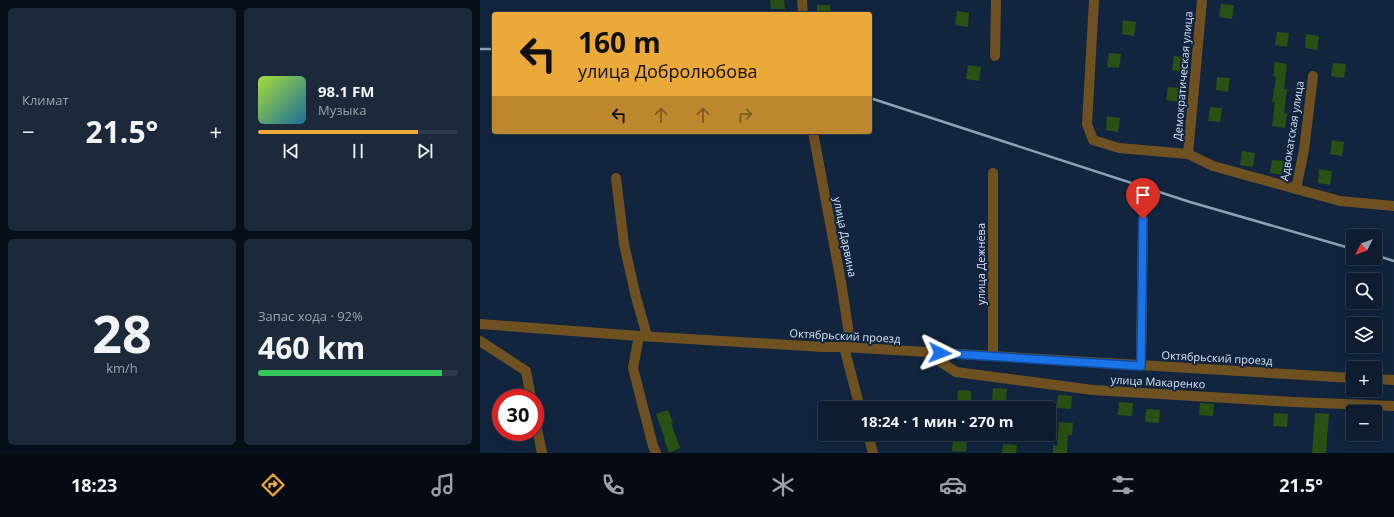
<!DOCTYPE html>
<html lang="ru">
<meta charset="utf-8">
<style>
body{margin:0;font-family:"Open Sans",sans-serif;background:#1b293b;color:#f1f3f6;height:100vh;display:flex;flex-direction:column;font-size:15px;white-space:nowrap}
*{box-sizing:border-box;margin:0}
p{font-size:13px;color:#9aa1aa}
.icon{flex:none;width:22px;height:22px;fill:none;stroke:currentColor;stroke-width:2;stroke-linecap:round;stroke-linejoin:round}
.map{position:relative;flex:1;overflow:hidden}
.panel{display:flex;flex-direction:column;gap:8px;padding:8px;background:#070f1a;width:480px}
.panel>*{flex:none}
.guide{position:absolute;left:12px;top:12px;width:380px;height:122px;border-radius:4px;box-shadow:0 4px 16px #0002,0 0 0 1px #2d3a4b;background:#eba939;color:#111;overflow:hidden}
.needle{width:26px;rotate:228deg}
.tools{position:absolute;left:866px;top:229px;display:grid;gap:8px}
.tools a{display:grid;place-items:center;width:36px;height:36px;border-radius:4px;background:#0d1c2f;box-shadow:0 4px 16px #0002,0 0 0 1px #2d3a4b;font-size:20px}
.speed{position:absolute;left:12px;top:389px;display:flex;gap:8px;font-size:20px;font-weight:700;text-align:center}
.speed>*{display:grid;place-content:center;width:52px;height:52px;border-radius:50%;background:#0d1c2f;box-shadow:0 4px 16px #0002,0 0 0 1px #2d3a4b;line-height:1}
.speed .limit{border:6px solid #d22;background:#fff;color:#111}
.pin{position:absolute;display:grid;place-items:center;width:34px;height:34px;color:#fff;margin:-41px -17px;border-radius:50% 50% 50% 0;rotate:-45deg;box-shadow:0 0 4px #0007}
.pin .icon{rotate:45deg}
.me{position:absolute;width:44px;margin:-22px;rotate:93deg;stroke-linejoin:round;filter:drop-shadow(0 0 3px #0008)}
.turn{display:flex;align-items:center;gap:14px;height:84px;padding:0 20px;font-size:18px}
.turn .icon{width:52px;height:52px;stroke-width:2.5}
.turn b{display:block;font-size:28px;line-height:34px}
.lanes{display:flex;align-items:center;height:38px;padding:0 20px;background:#0003;justify-content:center;gap:20px;direction:ltr}
.lanes .off{opacity:.35}
.big{font-size:30px;font-weight:700;line-height:1.1}
.panel .card{flex:1;display:flex;flex-direction:column;justify-content:center;gap:6px;min-width:0;padding:0 14px;border-radius:6px;background:#1b293b}
.panel .dial{align-items:center;gap:0}
.dial b{font-size:52px;line-height:1}
.song{display:flex;align-items:center;gap:12px}
.cover{width:48px;height:48px;border-radius:6px;background:linear-gradient(135deg,hsl(80 70% 55%),hsl(200 70% 35%))}
.played{height:4px;border-radius:2px;background:linear-gradient(90deg,#eba939 80%,#2d3a4b 80%)}
.keys{display:flex;justify-content:space-around;direction:ltr}
.heat{display:flex;justify-content:space-between;align-items:center;font-size:22px;direction:ltr}
.charge{height:6px;border-radius:3px;background:linear-gradient(90deg,#34c759 92%,#2d3a4b 0)}
.panel .tiles{flex:1;display:grid;gap:8px;grid-template-columns:repeat(2,1fr)}
.trip{position:absolute;left:338px;top:401px;width:238px;height:40px;border-radius:4px;background:#0d1c2f;box-shadow:0 4px 16px #0002,0 0 0 1px #2d3a4b;font-weight:700;line-height:40px;text-align:center}
.tabs{display:flex;height:64px;justify-content:space-around;align-items:center;background:#050b13;color:#9aa1aa}
.tabs .icon{width:28px;height:28px}
.tabs .active{color:#eba939}
.tabs b{font-size:18px;color:#f1f3f6}
main{display:flex;flex:1;min-height:0}
.map>svg:first-child{display:block}
</style>
<main>
<section class="panel">
<div class="tiles">
<div class="card"><p>Климат</p>
<div class="heat"><a>−</a><b class="big">21.5°</b><a>+</a></div>
</div>
<div class="card">
<div class="song"><i class="cover"></i><div><b>98.1 FM</b><p>Музыка</p></div></div>
<div class="played"></div>
<div class="keys"><svg class="icon" aria-label="previous" viewBox="0 0 24 24"><path d="M18 5L8 12l10 7zM5 5v14"/></svg><svg class="icon" aria-label="pause" viewBox="0 0 24 24"><path d="M8 5v14M16 5v14"/></svg><svg class="icon" aria-label="next" viewBox="0 0 24 24"><path d="M6 5l10 7-10 7zM19 5v14"/></svg></div>
</div>
<div class="card dial"><b>28</b><p>km/h</p></div>
<div class="card"><p>Запас хода · 92%</p><b class="big">460 km</b><div class="charge"></div></div>
</div>
</section>
<div class="map">
<svg width="914" height="453" viewBox="0 0 914 453">
<rect width="100%" height="100%" fill="#11253f"/>
<g fill="#295113">
<path d="M290 0H304L305 9H291Z"/>
<path d="M741 4 754 5 752 19 739 17Z"/>
<path d="M337 5H350L351 14H337Z"/>
<path d="M477 11 489 13 488 27 475 25Z"/>
<path d="M643 20 656 22 654 36 642 34Z"/>
<path d="M797 32 809 33 807 47 795 45Z"/>
<path d="M826 34 839 36 837 50 825 48Z"/>
<path d="M629 53 641 54 639 68 627 67Z"/>
<path d="M694 56 706 58 704 72 692 70Z"/>
<path d="M795 62 807 64 804 89H807L804 113 807 114 805 128 792 126 795 102H792L796 77 793 76Z"/>
<path d="M853 63 866 64 864 78 851 76Z"/>
<path d="M488 65 501 67 499 81 486 79Z"/>
<path d="M737 77 750 78 748 92 736 90Z"/>
<path d="M688 87 701 88 699 102 686 100Z"/>
<path d="M730 107 742 108 740 122 728 121Z"/>
<path d="M627 116 640 118 638 132 626 130Z"/>
<path d="M852 140 864 142 862 156 850 154Z"/>
<path d="M762 151 775 153 773 167 760 165Z"/>
<path d="M792 160 804 161 802 175 790 173Z"/>
<path d="M839 169 852 171 850 185 838 183Z"/>
<path d="M513 388 527 389 526 402 512 401Z"/>
<path d="M478 390 491 391V404L477 403Z"/>
<path d="M578 395 592 396 591 409 577 408Z"/>
<path d="M639 402 653 403 652 416 638 415Z"/>
<path d="M720 403 734 404 733 416 719 415Z"/>
<path d="M666 409 680 410 679 423 665 422Z"/>
<path d="M188 410 193 423H191L200 448 189 453 184 439H185L176 414Z"/>
<path d="M794 413 808 414 807 427 793 426Z"/>
<path d="M835 413 849 414 846 453H832Z"/>
<path d="M579 422 593 423 592 435H588L587 453H573V445L577 446Z"/>
<path d="M473 439 487 440 486 452 472 451Z"/>
<path d="M523 444 537 445 536 453H522Z"/>
</g>
<g fill="none" stroke-linecap="round" stroke-linejoin="round">
<g stroke="#6f5121" stroke-width="10">
<path d="M322 0 323 14"/>
<path d="M614 0 607 124 613 140 639 148 708 154 733 166 860 201 914 206"/>
<path d="M515 56 516 0"/>
<path d="M333 132 361 282 371 347"/>
<path d="M708 154 722 0"/>
<path d="M136 178 144 244 156 297 167 336"/>
<path d="M816 189 824 150 833 76"/>
<path d="M0 324 159 336 343 347H364L873 378"/>
<path d="M159 336 153 368 173 446 176 453"/>
<path d="M0 341 46 371 51 398"/>
<path d="M364 347 380 408"/>
<path d="M447 353 476 372 613 390 813 402 914 406"/>
<path d="M513 356V173"/>
<path d="M661 366 663 219"/>
<path d="M895 379 914 380"/>
<path d="M55 419 62 453"/>
<path d="M388 434 393 453"/>
</g>
<g stroke="#90a0b5" stroke-width="2.5">
<path d="M0 49H14"/>
<path d="M390 98 710 202 873 249"/>
<path d="M895 255 914 261"/>
</g>
</g>
<g fill="none" stroke-linecap="round" stroke-linejoin="round">
<g stroke="#114b97" stroke-width="10">
<path id="route" d="M460 353 661 366 663 219"/>
</g>
<use href="#route" stroke="#1a73e8" stroke-width="7"/>
</g>
<g text-anchor="middle" stroke-width="4" stroke-linejoin="round" paint-order="stroke">
<g font-size="11" fill="#d7e4f6" stroke="#11253f">
<text transform="translate(703 76) rotate(-85)" y="4">Демократическая улица</text>
<text transform="translate(812 131) rotate(-81)" y="4">Адвокатская улица</text>
<text transform="translate(365 237) rotate(79)" y="4">улица Дарвина</text>
<text transform="translate(501 264) rotate(-90)" y="4">улица Дежнёва</text>
<text transform="translate(365 336) rotate(3)" y="4">Октябрьский проезд</text>
<text transform="translate(737 358) rotate(3)" y="4">Октябрьский проезд</text>
<text transform="translate(678 382) rotate(3)" y="4">улица Макаренко</text>
</g>
</g>
</svg>
<div class="tools">
<a><svg class="needle" viewBox="-14 -14 28 28"><path d="M0-13l5 13h-10z" fill="#e53935"/><path d="M0 13l5-13h-10z" fill="#9aa1aa"/></svg></a>
<a><svg class="icon" aria-label="search" viewBox="0 0 24 24"><circle cx="10" cy="10" r="6"/><path d="M15 15l6 6"/></svg></a>
<a><svg class="icon" aria-label="layers" viewBox="0 0 24 24"><path d="M12 4l9 5-9 5-9-5zM3 14l9 5 9-5"/></svg></a>
<a>+</a>
<a>−</a>
</div>
<div class="speed"><div class="limit">30</div></div>
<div class="pin" style="left:663px;top:219px;background:#d93025"><svg class="icon" aria-label="arrive" viewBox="0 0 24 24"><path d="M6 21V4h12l-3 4 3 4H6"/></svg></div>
<svg class="me" style="left:460px;top:353px" viewBox="-20 -20 40 40"><path d="M0-17L14 15 0 8-14 15z" fill="#1a73e8" stroke="#fff" stroke-width="4"/></svg>
<div class="trip">18:24 · 1 мин · 270 m</div>
<div class="guide">
<div class="turn"><svg class="icon" aria-label="left" viewBox="0 0 24 24"><path d="M17 20v-9H6M10 6l-5 5 5 5"/></svg><div><b>160 m</b>улица Добролюбова</div></div>
<div class="lanes"><svg class="icon" aria-label="left" viewBox="0 0 24 24"><path d="M17 20v-9H6M10 6l-5 5 5 5"/></svg><svg class="icon off" aria-label="ahead" viewBox="0 0 24 24"><path d="M12 20V5M6 11l6-6 6 6"/></svg><svg class="icon off" aria-label="ahead" viewBox="0 0 24 24"><path d="M12 20V5M6 11l6-6 6 6"/></svg><svg class="icon off" aria-label="right" viewBox="0 0 24 24"><path d="M7 20v-9h11M14 6l5 5-5 5"/></svg></div>
</div>
</div>
</main>
<nav class="tabs">
<b>18:23</b>
<svg class="icon active" aria-label="directions" viewBox="0 0 24 24"><path d="M12 3l9 9-9 9-9-9zM9 14v-3h6M13 9l2 2-2 2"/></svg>
<svg class="icon" aria-label="music" viewBox="0 0 24 24"><path d="M9 18V5l10-2v13"/><circle cx="6" cy="18" r="3"/><circle cx="16" cy="16" r="3"/></svg>
<svg class="icon" aria-label="phone" viewBox="0 0 24 24"><path d="M5 4h4l2 5-3 2q2 4 5 5l2-3 5 2v4C11 20 4 13 5 4z"/></svg>
<svg class="icon" aria-label="climate" viewBox="0 0 24 24"><path d="M12 3v18M4 7l16 10M4 17L20 7"/></svg>
<svg class="icon" aria-label="car" viewBox="0 0 24 24"><path d="M5 17H2v-5l4-1 3-4h7l3 4 3 1v5h-3M9 17h6M6 11h13"/><circle cx="7" cy="17" r="2"/><circle cx="17" cy="17" r="2"/></svg>
<svg class="icon" aria-label="filters" viewBox="0 0 24 24"><path d="M4 7h16M4 17h16"/><circle cx="9" cy="7" r="2"/><circle cx="15" cy="17" r="2"/></svg>
<b>21.5°</b>
</nav>
